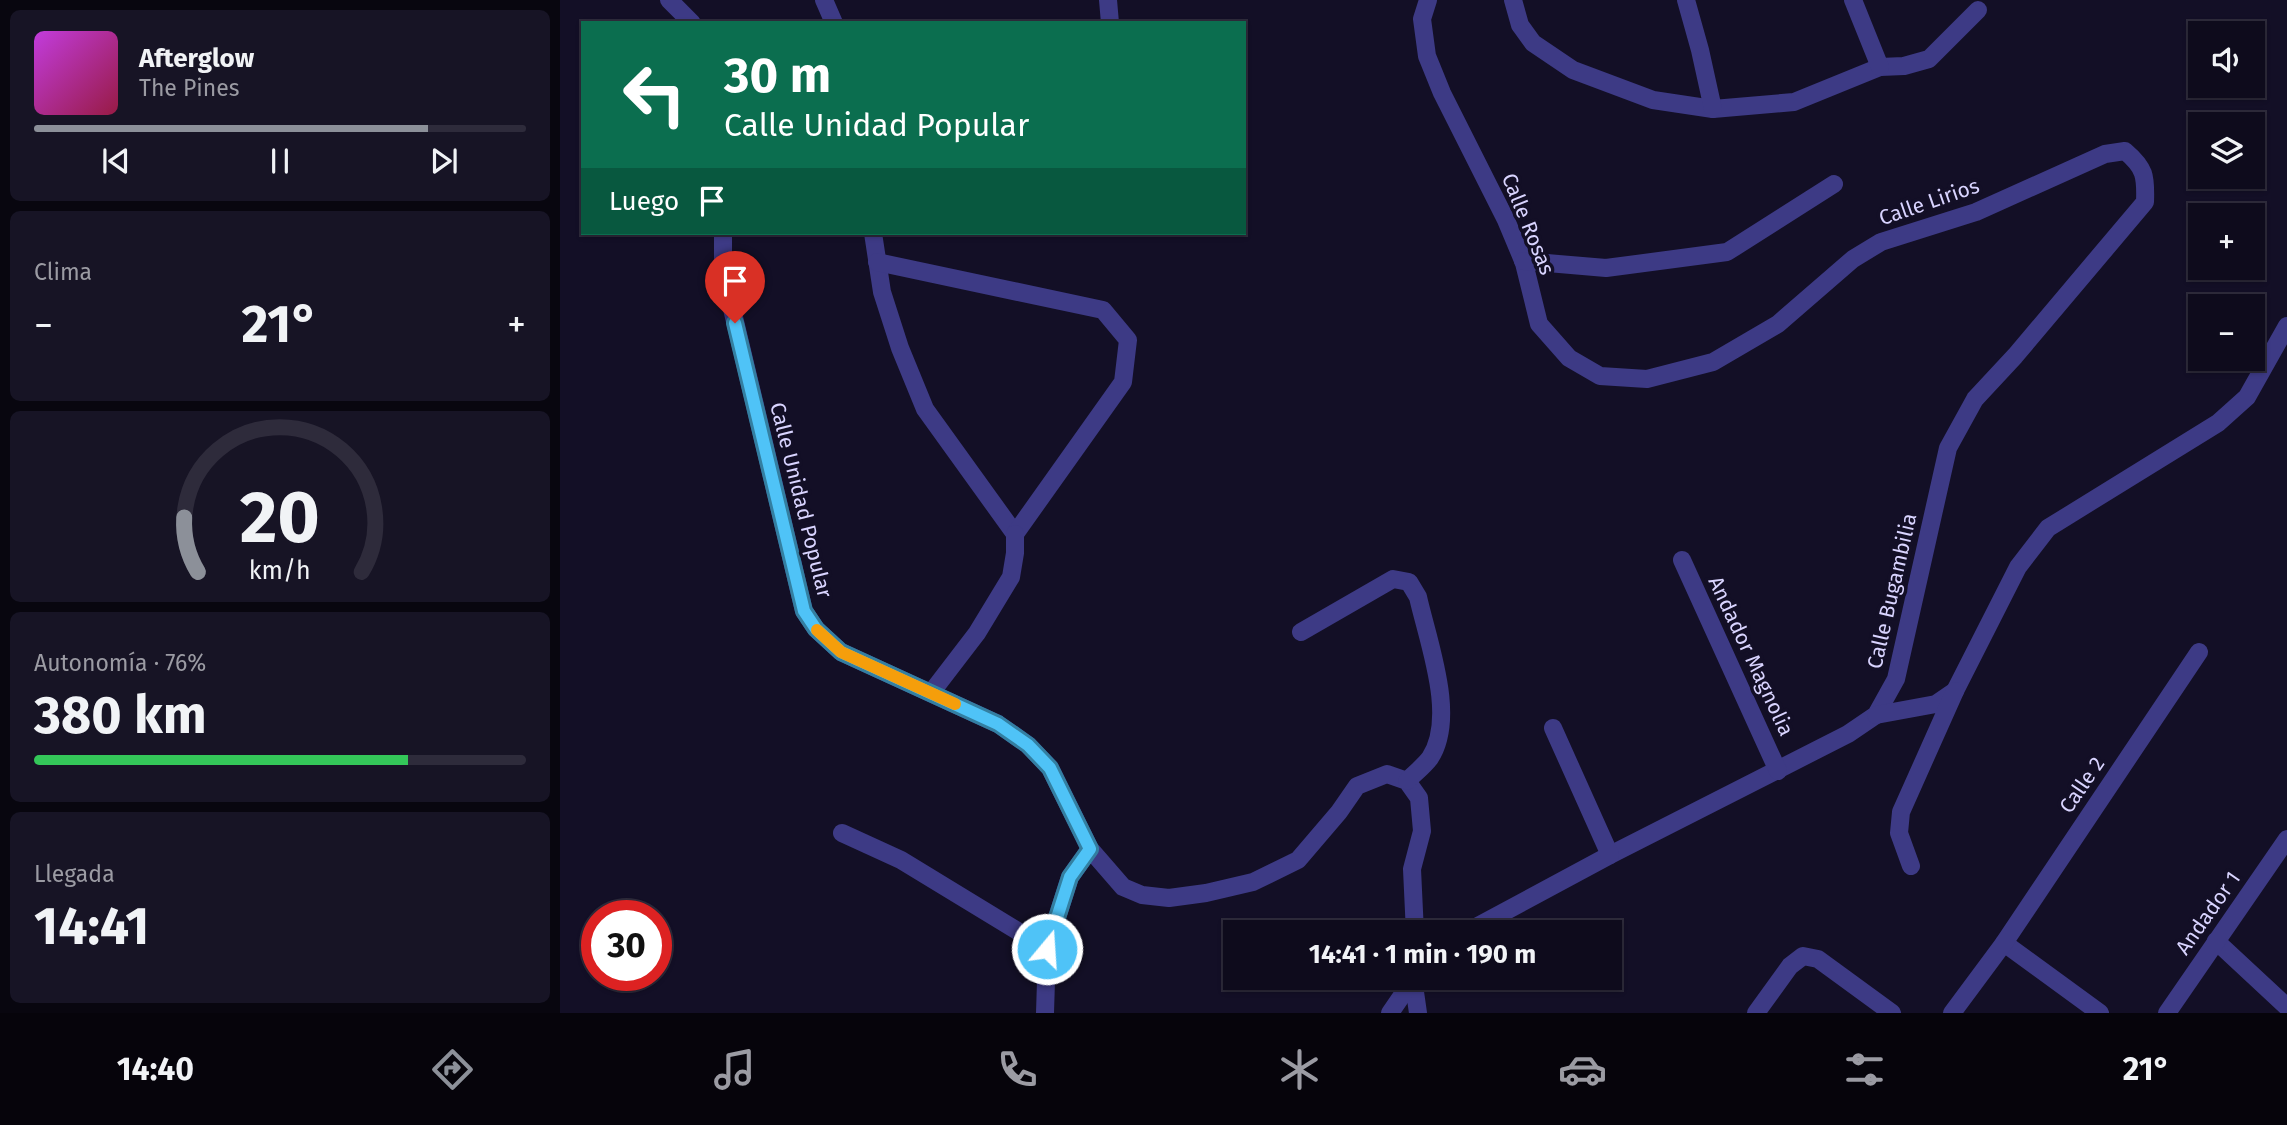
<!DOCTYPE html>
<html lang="es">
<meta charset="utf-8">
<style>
body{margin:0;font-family:"Fira Sans",sans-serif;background:#171425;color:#f1f3f6;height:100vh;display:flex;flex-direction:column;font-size:26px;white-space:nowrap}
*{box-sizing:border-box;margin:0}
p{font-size:23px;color:#9b9ba3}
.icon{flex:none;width:38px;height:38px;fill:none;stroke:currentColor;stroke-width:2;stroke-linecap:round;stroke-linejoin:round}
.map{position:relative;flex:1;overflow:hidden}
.sheet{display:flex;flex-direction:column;gap:10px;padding:10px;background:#08060f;width:560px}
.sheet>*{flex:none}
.hud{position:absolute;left:21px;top:21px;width:665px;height:214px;border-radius:0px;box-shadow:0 2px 5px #0004,0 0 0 2px #2e2b3b;background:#0b6e4f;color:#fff;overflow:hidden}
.fabs{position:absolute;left:1628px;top:21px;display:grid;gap:14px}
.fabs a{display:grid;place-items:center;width:77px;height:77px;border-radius:0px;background:#0e0b1c;box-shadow:0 2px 5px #0004,0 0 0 2px #2e2b3b;font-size:35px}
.speed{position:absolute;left:21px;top:900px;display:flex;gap:14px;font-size:35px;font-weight:700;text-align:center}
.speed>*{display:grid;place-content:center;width:91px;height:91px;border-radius:50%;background:#0e0b1c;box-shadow:0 2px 5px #0004,0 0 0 2px #2e2b3b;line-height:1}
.speed .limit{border:10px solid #d22;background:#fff;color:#111}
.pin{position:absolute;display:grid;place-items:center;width:60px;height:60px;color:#fff;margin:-72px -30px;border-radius:50% 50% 50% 0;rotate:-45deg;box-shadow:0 0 7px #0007}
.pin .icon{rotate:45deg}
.me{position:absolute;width:77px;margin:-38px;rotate:18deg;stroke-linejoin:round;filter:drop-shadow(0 0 5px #0008)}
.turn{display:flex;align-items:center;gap:24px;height:147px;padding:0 28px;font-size:32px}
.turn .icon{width:91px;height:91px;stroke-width:2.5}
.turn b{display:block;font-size:49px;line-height:60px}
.then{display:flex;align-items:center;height:66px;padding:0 28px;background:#0003;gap:14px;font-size:26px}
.big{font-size:52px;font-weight:700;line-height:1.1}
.sheet .tile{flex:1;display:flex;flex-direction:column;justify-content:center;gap:10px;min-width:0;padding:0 24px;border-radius:10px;background:#171425}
.sheet .dial{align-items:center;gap:0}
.dial svg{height:182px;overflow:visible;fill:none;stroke:#2e2b3b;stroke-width:7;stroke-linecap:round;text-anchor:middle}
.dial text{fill:#f1f3f6;stroke:none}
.song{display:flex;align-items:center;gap:21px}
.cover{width:84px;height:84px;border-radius:10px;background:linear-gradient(135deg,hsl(290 70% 55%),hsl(340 70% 35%))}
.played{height:7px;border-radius:4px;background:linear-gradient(90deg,#8c9099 80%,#2e2b3b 80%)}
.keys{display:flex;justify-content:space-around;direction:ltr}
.heat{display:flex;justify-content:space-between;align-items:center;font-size:38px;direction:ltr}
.charge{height:10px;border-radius:5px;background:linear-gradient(90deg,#34c759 76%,#2e2b3b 0)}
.trip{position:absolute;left:663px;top:920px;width:399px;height:70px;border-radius:0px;background:#0e0b1c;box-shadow:0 2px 5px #0004,0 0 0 2px #2e2b3b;font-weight:700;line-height:70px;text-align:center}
.dock{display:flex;height:112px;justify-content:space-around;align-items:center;background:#06040b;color:#9b9ba3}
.dock .icon{width:49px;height:49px}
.dock .current{color:#8c9099}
.dock b{font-size:32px;color:#f1f3f6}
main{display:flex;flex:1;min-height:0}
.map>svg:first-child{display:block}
</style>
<main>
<section class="sheet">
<div class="tile">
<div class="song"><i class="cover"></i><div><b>Afterglow</b><p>The Pines</p></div></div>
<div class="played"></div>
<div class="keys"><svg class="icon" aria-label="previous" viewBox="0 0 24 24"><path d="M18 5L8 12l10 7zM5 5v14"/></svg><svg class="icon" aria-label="pause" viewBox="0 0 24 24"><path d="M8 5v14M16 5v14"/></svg><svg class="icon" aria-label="next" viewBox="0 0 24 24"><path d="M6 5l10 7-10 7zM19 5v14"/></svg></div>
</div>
<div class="tile"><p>Clima</p>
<div class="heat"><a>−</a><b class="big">21°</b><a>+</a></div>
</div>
<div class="tile dial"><svg viewBox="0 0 100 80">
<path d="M14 69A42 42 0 1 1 86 69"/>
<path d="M14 69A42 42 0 0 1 8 45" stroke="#8c9099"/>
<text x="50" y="56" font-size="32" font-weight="700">20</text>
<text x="50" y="72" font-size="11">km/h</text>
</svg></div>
<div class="tile"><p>Autonomía · 76%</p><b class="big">380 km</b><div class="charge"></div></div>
<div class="tile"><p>Llegada</p><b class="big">14:41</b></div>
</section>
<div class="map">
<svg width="1727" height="1013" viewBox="0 0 1727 1013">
<rect width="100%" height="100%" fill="#130f26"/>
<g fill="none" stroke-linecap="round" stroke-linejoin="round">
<g stroke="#3d3a85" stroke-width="18">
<path d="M109 0 132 23"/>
<path d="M264 0 274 23"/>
<path d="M548 0 550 23"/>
<path d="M868 0 862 19 867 56 882 93 946 220 964 263 979 324 1009 358 1040 376 1087 379 1153 362 1218 324 1293 259 1321 242 1416 212 1545 154 1565 151C1585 168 1586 176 1585 202L1455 356 1415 399 1388 448 1336 679 1316 715 1288 734 1050 855 905 933"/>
<path d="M953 0 960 25 973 43 1013 70 1093 100 1153 109 1234 102 1320 67 1344 66 1369 59 1418 10"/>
<path d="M1126 0 1140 50 1153 109"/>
<path d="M1293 0 1320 67"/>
<path d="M163 233V271L244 611 256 629 281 652 438 724 468 745 490 768 530 849 563 887 582 895 609 898 646 893 693 882 738 860 779 812 797 786 827 774 847 781 859 798 862 831 852 869 855 933"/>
<path d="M313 233 322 292 340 348 365 409 455 534"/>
<path d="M963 261 1046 268 1167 252 1274 184"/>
<path d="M317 262 543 310 568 340 563 382 455 534"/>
<path d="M1122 560 1218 771"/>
<path d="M741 632 833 579 849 582 858 597C868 642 897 717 870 758 864 766 854 774 847 781"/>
<path d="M371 693 417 633 451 577 455 553V534"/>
<path d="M1316 715 1376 704 1395 691 1458 567 1488 528 1658 423 1687 397 1727 326"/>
<path d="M993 728 1050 855"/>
<path d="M282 833 341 860 487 949"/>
<path d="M1351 866 1339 833 1341 812 1395 691"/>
<path d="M1656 941 1727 1007"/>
<path d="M1444 943 1540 1013"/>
<path d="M853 978 858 1013"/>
<path d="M485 1013 487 949 510 877 530 849"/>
<path d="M830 1013 854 978"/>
<path d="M1196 1013 1230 966 1243 956 1258 959 1332 1013"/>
<path d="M1392 1013 1444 943 1639 652"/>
<path d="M1607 1013 1727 839"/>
</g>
</g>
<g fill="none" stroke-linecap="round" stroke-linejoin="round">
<g stroke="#337fa1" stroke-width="18">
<path id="route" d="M175 323 244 611 256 629 281 652 438 724 468 745 490 768 530 849 510 877 487 949"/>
</g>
<use href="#route" stroke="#4fc3f7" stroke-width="12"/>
<path stroke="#f59e0b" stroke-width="12" d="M257 630 281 652 395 704"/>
</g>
<g text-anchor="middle" stroke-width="7" stroke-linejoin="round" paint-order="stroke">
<g font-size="21" fill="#d9d4ff" stroke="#130f26">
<text transform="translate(1369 202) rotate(-19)" y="7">Calle Lirios</text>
<text transform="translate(968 224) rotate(68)" y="7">Calle Rosas</text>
<text transform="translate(241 500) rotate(76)" y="7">Calle Unidad Popular</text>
<text transform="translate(1332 591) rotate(-77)" y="7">Calle Bugambilia</text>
<text transform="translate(1191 656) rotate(65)" y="7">Andador Magnolia</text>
<text transform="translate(1522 785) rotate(-56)" y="7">Calle 2</text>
<text transform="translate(1648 913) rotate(-55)" y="7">Andador 1</text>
</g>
</g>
</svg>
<div class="fabs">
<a><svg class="icon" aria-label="sound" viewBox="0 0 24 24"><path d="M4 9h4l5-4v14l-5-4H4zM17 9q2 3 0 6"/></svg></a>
<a><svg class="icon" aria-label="layers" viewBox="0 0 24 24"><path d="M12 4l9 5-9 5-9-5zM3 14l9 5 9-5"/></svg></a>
<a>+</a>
<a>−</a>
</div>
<div class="speed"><div class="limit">30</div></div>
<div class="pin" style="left:175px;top:323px;background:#d93025"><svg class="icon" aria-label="arrive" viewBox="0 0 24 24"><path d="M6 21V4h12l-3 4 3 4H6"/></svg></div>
<svg class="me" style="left:487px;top:949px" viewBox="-20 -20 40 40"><circle r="17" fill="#4fc3f7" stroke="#fff" stroke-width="3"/><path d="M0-11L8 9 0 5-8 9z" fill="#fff"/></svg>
<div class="trip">14:41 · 1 min · 190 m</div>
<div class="hud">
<div class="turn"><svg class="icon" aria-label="left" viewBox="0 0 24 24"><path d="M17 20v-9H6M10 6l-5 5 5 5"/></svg><div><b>30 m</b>Calle Unidad Popular</div></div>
<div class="then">Luego<svg class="icon" aria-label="arrive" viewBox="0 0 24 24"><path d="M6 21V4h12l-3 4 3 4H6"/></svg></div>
</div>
</div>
</main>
<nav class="dock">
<b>14:40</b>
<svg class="icon current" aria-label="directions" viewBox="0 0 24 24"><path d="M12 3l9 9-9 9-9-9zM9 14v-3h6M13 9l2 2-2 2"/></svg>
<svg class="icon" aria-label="music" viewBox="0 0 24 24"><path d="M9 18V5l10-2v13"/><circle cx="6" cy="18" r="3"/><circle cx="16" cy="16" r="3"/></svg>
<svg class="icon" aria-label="phone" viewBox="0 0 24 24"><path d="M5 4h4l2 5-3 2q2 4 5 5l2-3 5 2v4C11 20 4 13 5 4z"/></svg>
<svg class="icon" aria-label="climate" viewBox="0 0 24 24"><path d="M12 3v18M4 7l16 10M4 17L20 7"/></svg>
<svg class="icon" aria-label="car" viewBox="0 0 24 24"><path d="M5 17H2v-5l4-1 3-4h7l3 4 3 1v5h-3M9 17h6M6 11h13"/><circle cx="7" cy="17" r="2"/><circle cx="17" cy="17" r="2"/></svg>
<svg class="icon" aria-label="filters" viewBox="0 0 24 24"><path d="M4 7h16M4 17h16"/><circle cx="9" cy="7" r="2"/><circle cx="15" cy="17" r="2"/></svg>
<b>21°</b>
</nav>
